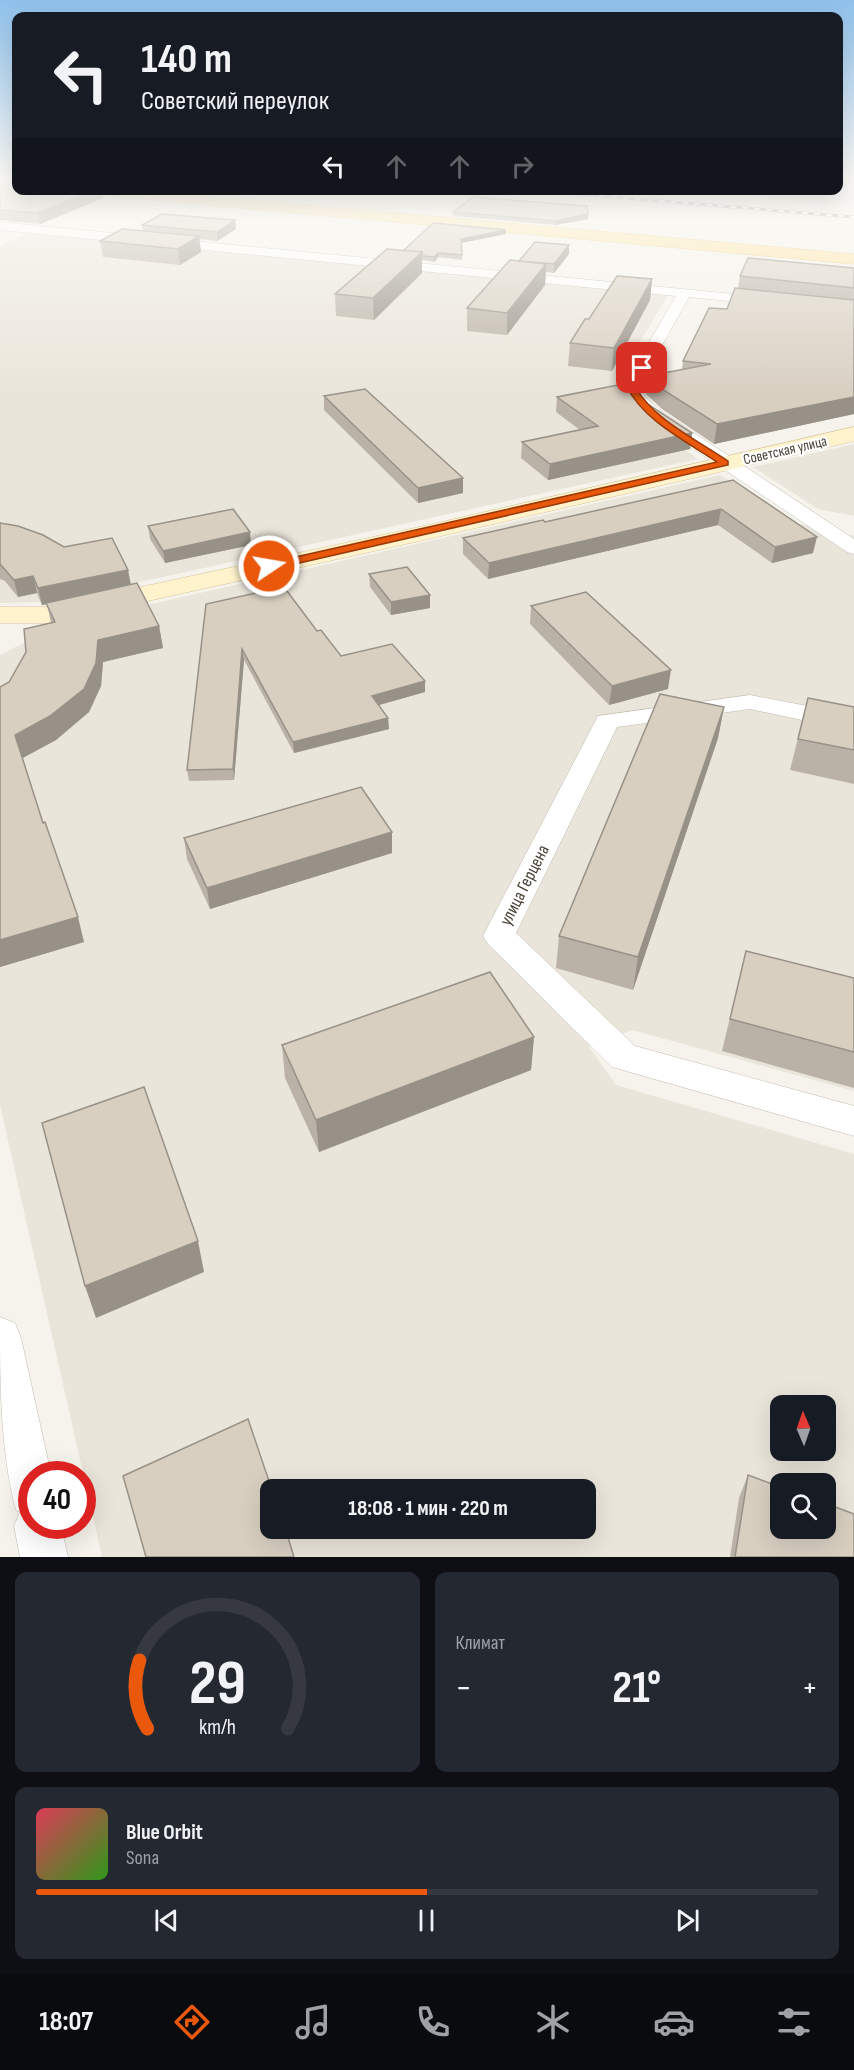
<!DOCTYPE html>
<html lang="ru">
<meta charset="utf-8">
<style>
body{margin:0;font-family:"Sofia Sans Condensed",sans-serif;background:#242831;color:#f1f3f6;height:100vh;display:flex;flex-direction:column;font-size:22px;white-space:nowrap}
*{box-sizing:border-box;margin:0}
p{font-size:20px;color:#9ea1a6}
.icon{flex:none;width:33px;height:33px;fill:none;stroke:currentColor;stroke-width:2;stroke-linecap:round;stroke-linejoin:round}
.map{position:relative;height:1557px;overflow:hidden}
.details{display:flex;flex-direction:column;gap:15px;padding:15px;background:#0d0f14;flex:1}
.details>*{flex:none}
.guide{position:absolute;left:12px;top:12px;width:831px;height:183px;border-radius:12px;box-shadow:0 6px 24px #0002;background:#171b24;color:#f1f3f6;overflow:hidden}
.needle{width:39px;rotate:358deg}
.controls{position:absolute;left:770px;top:1395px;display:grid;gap:12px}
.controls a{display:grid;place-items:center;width:66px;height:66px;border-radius:12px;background:#171b24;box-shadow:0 6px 24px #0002;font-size:30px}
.speed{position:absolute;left:18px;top:1461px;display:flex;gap:12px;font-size:30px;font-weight:700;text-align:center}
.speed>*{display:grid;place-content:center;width:78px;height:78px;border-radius:50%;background:#171b24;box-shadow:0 6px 24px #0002;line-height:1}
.speed .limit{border:9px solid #d22;background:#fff;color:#111}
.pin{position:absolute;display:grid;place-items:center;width:51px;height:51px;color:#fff;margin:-26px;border-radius:12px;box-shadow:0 3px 9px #0006}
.me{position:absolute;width:66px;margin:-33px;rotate:78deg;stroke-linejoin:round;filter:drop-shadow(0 0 4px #0008)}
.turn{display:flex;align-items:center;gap:21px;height:126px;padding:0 30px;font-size:27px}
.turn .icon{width:78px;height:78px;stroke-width:2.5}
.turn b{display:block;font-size:42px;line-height:51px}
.lanes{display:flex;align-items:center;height:57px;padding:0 30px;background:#0003;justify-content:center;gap:30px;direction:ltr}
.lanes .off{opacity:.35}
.big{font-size:45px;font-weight:700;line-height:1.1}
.details .card{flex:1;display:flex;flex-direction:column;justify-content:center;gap:9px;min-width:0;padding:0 21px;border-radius:12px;background:#242831}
.details .dial{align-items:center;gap:0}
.dial svg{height:156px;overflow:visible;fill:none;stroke:#363941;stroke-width:7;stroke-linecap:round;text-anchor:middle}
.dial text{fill:#f1f3f6;stroke:none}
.song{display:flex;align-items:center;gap:18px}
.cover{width:72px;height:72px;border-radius:9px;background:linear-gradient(135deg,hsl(350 70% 55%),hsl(110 70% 35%))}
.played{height:6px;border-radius:3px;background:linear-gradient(90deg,#ea580c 50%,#363941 50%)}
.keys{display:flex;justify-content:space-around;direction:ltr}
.heat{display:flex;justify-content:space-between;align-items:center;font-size:33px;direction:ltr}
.details .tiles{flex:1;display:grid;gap:15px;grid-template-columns:1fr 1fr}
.card:last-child{grid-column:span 2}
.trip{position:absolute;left:260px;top:1479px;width:336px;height:60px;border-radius:12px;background:#171b24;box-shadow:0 6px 24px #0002;font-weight:700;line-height:60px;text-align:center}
.menu{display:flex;height:96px;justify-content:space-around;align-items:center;background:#090b0e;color:#9ea1a6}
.menu .icon{width:42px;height:42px}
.menu .active{color:#ea580c}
.menu b{font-size:27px;color:#f1f3f6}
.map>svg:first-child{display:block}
</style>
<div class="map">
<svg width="854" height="1557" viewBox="0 0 854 1557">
<rect width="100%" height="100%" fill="#f6f3ec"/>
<g fill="#eae5da" fill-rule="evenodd">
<path d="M28 233 668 295 614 386 638 417 698 459 49 602 0 603V246Z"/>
<path d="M854 444V516L818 509 753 467Z"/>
<path d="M720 475 800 524 854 536V1091L632 1030 589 1047 616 1085 854 1154V1557H102L0 1105V655L59 625ZM780 1406H825V1450H780ZM780 1484H825V1528H780ZM270 1490H585V1528H270Z"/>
</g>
<path fill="#e6e2dd" d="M839 177H854V205L790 201 723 191 838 190Z"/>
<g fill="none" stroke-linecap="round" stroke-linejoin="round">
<g stroke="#c2bbae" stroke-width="1">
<g id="street">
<path d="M0 222 774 298 776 301 769 305 689 297 639 387 646 398 661 411 854 539V554L847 552 649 419 633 405 623 387 676 296 0 230Z"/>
<path d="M750 695 854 715V731L750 709 617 727 516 933 635 1046 854 1106V1136L612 1067 488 944 483 936 598 716Z"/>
<path d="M0 1317 15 1323 21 1338 51 1474H32V1526H61L68 1557H20L14 1526 20 1512 16 1510C0 1451 0 1381 0 1317Z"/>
</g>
</g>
<g stroke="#d6c79b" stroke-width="1">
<path id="secondary" d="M854 427V441L424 540 48 623H0V607H48L424 526Z"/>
</g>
<g stroke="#e6c16a" stroke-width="1">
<path id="primary" d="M81 190H139L854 254V264L87 194Z"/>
</g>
<use href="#street" fill="#fff" fill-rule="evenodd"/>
<use href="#secondary" fill="#fff3cd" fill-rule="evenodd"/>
<use href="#primary" fill="#ffe39c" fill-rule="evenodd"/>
<g stroke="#9a9a9a" stroke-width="3">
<path id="rail" d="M527 190 854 217"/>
</g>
<use href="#rail" stroke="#fff" stroke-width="2" stroke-dasharray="6" stroke-linecap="butt"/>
</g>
<g fill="#bab2a6">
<path d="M0 178 103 198 40 224 0 220Z"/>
<path d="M461 190H473L466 196Z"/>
<path d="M453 212 588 219 555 225 453 216Z"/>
<path d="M235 220 236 229 217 241 199 239 201 252 180 265 103 257 100 241 143 231 142 225Z"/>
<path d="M506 230V234L461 243 462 260 438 257 434 262 422 260V273L374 320 336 316 335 294 403 251Z"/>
<path d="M569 254 554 273 546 272 545 285 507 335 467 331V308L519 261Z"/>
<path d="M854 268V414L714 444 662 409 646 394 648 376 682 370 683 361 727 309 738 288 740 276Z"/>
<path d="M652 279 650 300 612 371 568 366 570 343 589 319Z"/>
<path d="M633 391 649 405 692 433 690 449 548 480 521 458 522 442 580 430 556 412 557 397Z"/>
<path d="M324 396 463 478V493L418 503 324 410Z"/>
<path d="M733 480 813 553 772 563 718 525 488 579 463 554V538L545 522Z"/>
<path d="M0 523 128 570 131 584 159 626 163 648 103 662 101 686 89 712 56 740 22 758 43 823 84 942 0 967 9 682 51 623 47 604 42 605 37 593 18 597 5 581 0 579Z"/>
<path d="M148 526 251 545 165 563 150 539Z"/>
<path d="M369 574 430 608 391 615 370 587Z"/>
<path d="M206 604 317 631 341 656 425 692 379 705 388 718 389 729 294 753 244 660 234 780 189 781 187 770Z"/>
<path d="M531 606 668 689 609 705 530 624Z"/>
<path d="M808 698 854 707V784L790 770Z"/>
<path d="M724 707 718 738 633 990 556 968 559 936Z"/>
<path d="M184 838 392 853 210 909 187 859Z"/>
<path d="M746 951 854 978V1088L722 1051Z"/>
<path d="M534 1037 531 1070 319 1152 285 1078 282 1045Z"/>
<path d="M748 1475 854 1557H730L739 1498Z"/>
</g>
<g fill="#979187">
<path d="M94 190H101L103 198 40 224 38 213Z"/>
<path d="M466 190H473L466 196Z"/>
<path d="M588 214V219L555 225V221Z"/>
<path d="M235 220 236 229 217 241V232Z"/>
<path d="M506 230V234L461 243V239Z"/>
<path d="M199 236 201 252 180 265 178 249Z"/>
<path d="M569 245V254L554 273V264Z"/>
<path d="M422 252V273L374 320 373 298Z"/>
<path d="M438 253V257L434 262V257Z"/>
<path d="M546 264 545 285 507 335V313Z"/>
<path d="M652 279 650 300 612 371 614 348Z"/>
<path d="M854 397V414L714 444 717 424Z"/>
<path d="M692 433 690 449 548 480 550 464Z"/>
<path d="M463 478V493L418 503V488Z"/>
<path d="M721 509 718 525 488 579 489 563Z"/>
<path d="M250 532 251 545 165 563 163 551Z"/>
<path d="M817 537 813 553 772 563 775 547Z"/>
<path d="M128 570 131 587 42 605 38 588Z"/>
<path d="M33 576 37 593 18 597 14 580Z"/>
<path d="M430 595V608L391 615V602Z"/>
<path d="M159 626 163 648 103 662 101 686 89 712 56 740 21 759 15 735 98 640Z"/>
<path d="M242 649 244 660 234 780 233 769Z"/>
<path d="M671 670 668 689 609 705 612 686Z"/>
<path d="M425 681V692L372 707V696Z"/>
<path d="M724 707 718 738 633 990 638 957Z"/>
<path d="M388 718 389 729 294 753 293 742Z"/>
<path d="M392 832V853L210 909 207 888Z"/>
<path d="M78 917 84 942 0 967V940Z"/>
<path d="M534 1037 531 1070 319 1152 316 1120Z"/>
<path d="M198 1241 204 1272 96 1318 85 1286Z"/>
</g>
<g fill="#d8cfc1" stroke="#979187" stroke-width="1.5">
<path d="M16 177V190H94L38 213 0 210V178L16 180Z"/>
<path d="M473 197 587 206 588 214 555 221 453 212Z"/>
<path d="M162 214 235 220 217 232 142 225Z"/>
<path d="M433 223 506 230 461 239 462 255 438 253 434 257 422 256V252L403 251Z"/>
<path d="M122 229 199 236 178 249 100 241Z"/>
<path d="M535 242 569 245 554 264 519 261Z"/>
<path d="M387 249 422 252 373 298 335 294Z"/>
<path d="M748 258 854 268V288L740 276Z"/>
<path d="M510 260 546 264 507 313 467 308Z"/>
<path d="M617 276 652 279 614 348 570 343 585 319H589Z"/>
<path d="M735 288 854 300V397L717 424 665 391 648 376 711 364 683 361 709 308 727 309Z"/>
<path d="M628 383 633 391 649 405 692 433 550 464 522 442 598 426 557 397Z"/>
<path d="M365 389 463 478 418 488 324 396Z"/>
<path d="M733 480 817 537 775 547 721 509 489 563 463 538 543 520 545 522Z"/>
<path d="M233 509 250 532 163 551 148 526Z"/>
<path d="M0 523 18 526 43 535 64 547 112 538 128 570 38 588 33 576 14 580 0 564Z"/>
<path d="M407 567 430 595 391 602 369 574Z"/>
<path d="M137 583 159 626 98 640 96 663 84 689 50 716 15 735 43 823 45 822 78 917 0 940V687L9 682 26 652 24 629 55 622 46 603Z"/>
<path d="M284 587 317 631 321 630 341 656 392 644 425 681 372 696 388 718 293 742 242 649 233 769 187 770 206 604Z"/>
<path d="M586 592 671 670 612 686 531 606Z"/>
<path d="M660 694 724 707 638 957 559 936Z"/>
<path d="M808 698 854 707V750L798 739Z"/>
<path d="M361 787 392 832 207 888 184 838Z"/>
<path d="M746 951 854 978V1052L730 1019Z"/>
<path d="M490 972 534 1037 316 1120 282 1045Z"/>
<path d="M144 1087 198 1241 85 1286 42 1123Z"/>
<path d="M248 1419 272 1490H270V1528H285L294 1557H146L123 1476Z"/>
<path d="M748 1475 780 1487V1528H825V1503L854 1514V1557H735Z"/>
</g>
<linearGradient id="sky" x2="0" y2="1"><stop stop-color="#8fc1ec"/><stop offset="0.45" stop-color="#fbfaf6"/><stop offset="1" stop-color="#fbfaf6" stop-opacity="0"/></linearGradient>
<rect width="854" height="395" fill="url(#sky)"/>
<path fill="#ea580c" stroke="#983908" stroke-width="1.5" d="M642 365 646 368 636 387C651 418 699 441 728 461V465L269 570 264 566 269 563 717 462C686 441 644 421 627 387L639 366Z"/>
<g text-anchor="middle" stroke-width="4.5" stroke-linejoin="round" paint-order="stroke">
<g font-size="15" fill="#4b4439" stroke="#fff">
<text transform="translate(785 450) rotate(-13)" y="5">Советская улица</text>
</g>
<g font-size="18" fill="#4b4439" stroke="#fff">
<text transform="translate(524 885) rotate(-63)" y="6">улица Герцена</text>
</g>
</g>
</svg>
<div class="controls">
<a><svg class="needle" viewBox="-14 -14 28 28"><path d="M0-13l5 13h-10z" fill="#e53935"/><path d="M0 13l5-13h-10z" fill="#9ea1a6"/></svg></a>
<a><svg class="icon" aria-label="search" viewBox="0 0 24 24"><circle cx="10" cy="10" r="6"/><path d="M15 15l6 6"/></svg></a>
</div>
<div class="speed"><div class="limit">40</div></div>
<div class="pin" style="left:642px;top:368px;background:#d93025"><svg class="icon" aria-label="arrive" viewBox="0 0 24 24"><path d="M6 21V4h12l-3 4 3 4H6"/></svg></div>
<svg class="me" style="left:269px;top:566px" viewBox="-20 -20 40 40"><circle r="17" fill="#ea580c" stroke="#fff" stroke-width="3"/><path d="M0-11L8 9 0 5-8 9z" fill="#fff"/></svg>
<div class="trip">18:08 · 1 мин · 220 m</div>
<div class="guide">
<div class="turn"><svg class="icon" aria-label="left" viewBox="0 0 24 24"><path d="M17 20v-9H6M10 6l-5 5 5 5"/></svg><div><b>140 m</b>Советский переулок</div></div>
<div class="lanes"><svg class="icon" aria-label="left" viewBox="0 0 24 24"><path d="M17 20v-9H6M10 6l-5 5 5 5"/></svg><svg class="icon off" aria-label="ahead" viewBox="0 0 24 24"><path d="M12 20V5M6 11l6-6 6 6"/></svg><svg class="icon off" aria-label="ahead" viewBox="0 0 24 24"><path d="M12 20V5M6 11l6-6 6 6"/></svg><svg class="icon off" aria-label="right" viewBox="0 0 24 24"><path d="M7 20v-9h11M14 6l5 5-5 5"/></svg></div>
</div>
</div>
<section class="details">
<div class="tiles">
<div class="card dial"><svg viewBox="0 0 100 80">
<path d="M14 69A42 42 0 1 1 86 69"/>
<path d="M14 69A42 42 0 0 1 10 34" stroke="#ea580c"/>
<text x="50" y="56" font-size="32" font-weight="700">29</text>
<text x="50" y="72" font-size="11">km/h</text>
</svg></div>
<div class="card"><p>Климат</p>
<div class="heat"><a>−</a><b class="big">21°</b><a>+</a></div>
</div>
<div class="card">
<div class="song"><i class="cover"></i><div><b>Blue Orbit</b><p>Sona</p></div></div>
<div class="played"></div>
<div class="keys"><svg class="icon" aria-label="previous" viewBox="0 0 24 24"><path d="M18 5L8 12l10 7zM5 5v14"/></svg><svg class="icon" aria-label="pause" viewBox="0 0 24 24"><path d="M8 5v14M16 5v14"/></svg><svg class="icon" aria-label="next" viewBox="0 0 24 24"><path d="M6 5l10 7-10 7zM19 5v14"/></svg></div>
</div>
</div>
</section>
<nav class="menu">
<b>18:07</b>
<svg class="icon active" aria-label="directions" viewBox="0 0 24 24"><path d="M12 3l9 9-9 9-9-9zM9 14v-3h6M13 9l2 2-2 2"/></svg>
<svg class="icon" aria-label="music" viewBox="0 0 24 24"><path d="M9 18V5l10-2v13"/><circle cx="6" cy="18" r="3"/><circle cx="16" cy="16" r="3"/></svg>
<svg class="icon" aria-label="phone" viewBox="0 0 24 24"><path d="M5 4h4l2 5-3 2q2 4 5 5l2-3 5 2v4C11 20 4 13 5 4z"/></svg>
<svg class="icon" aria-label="climate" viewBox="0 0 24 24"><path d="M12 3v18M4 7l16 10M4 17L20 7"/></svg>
<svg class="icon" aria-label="car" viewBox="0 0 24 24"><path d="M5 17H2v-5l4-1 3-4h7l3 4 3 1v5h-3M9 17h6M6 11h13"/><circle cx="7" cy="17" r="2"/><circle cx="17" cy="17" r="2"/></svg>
<svg class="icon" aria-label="filters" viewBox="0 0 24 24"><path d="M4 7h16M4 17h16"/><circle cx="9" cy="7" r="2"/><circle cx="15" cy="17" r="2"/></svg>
</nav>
